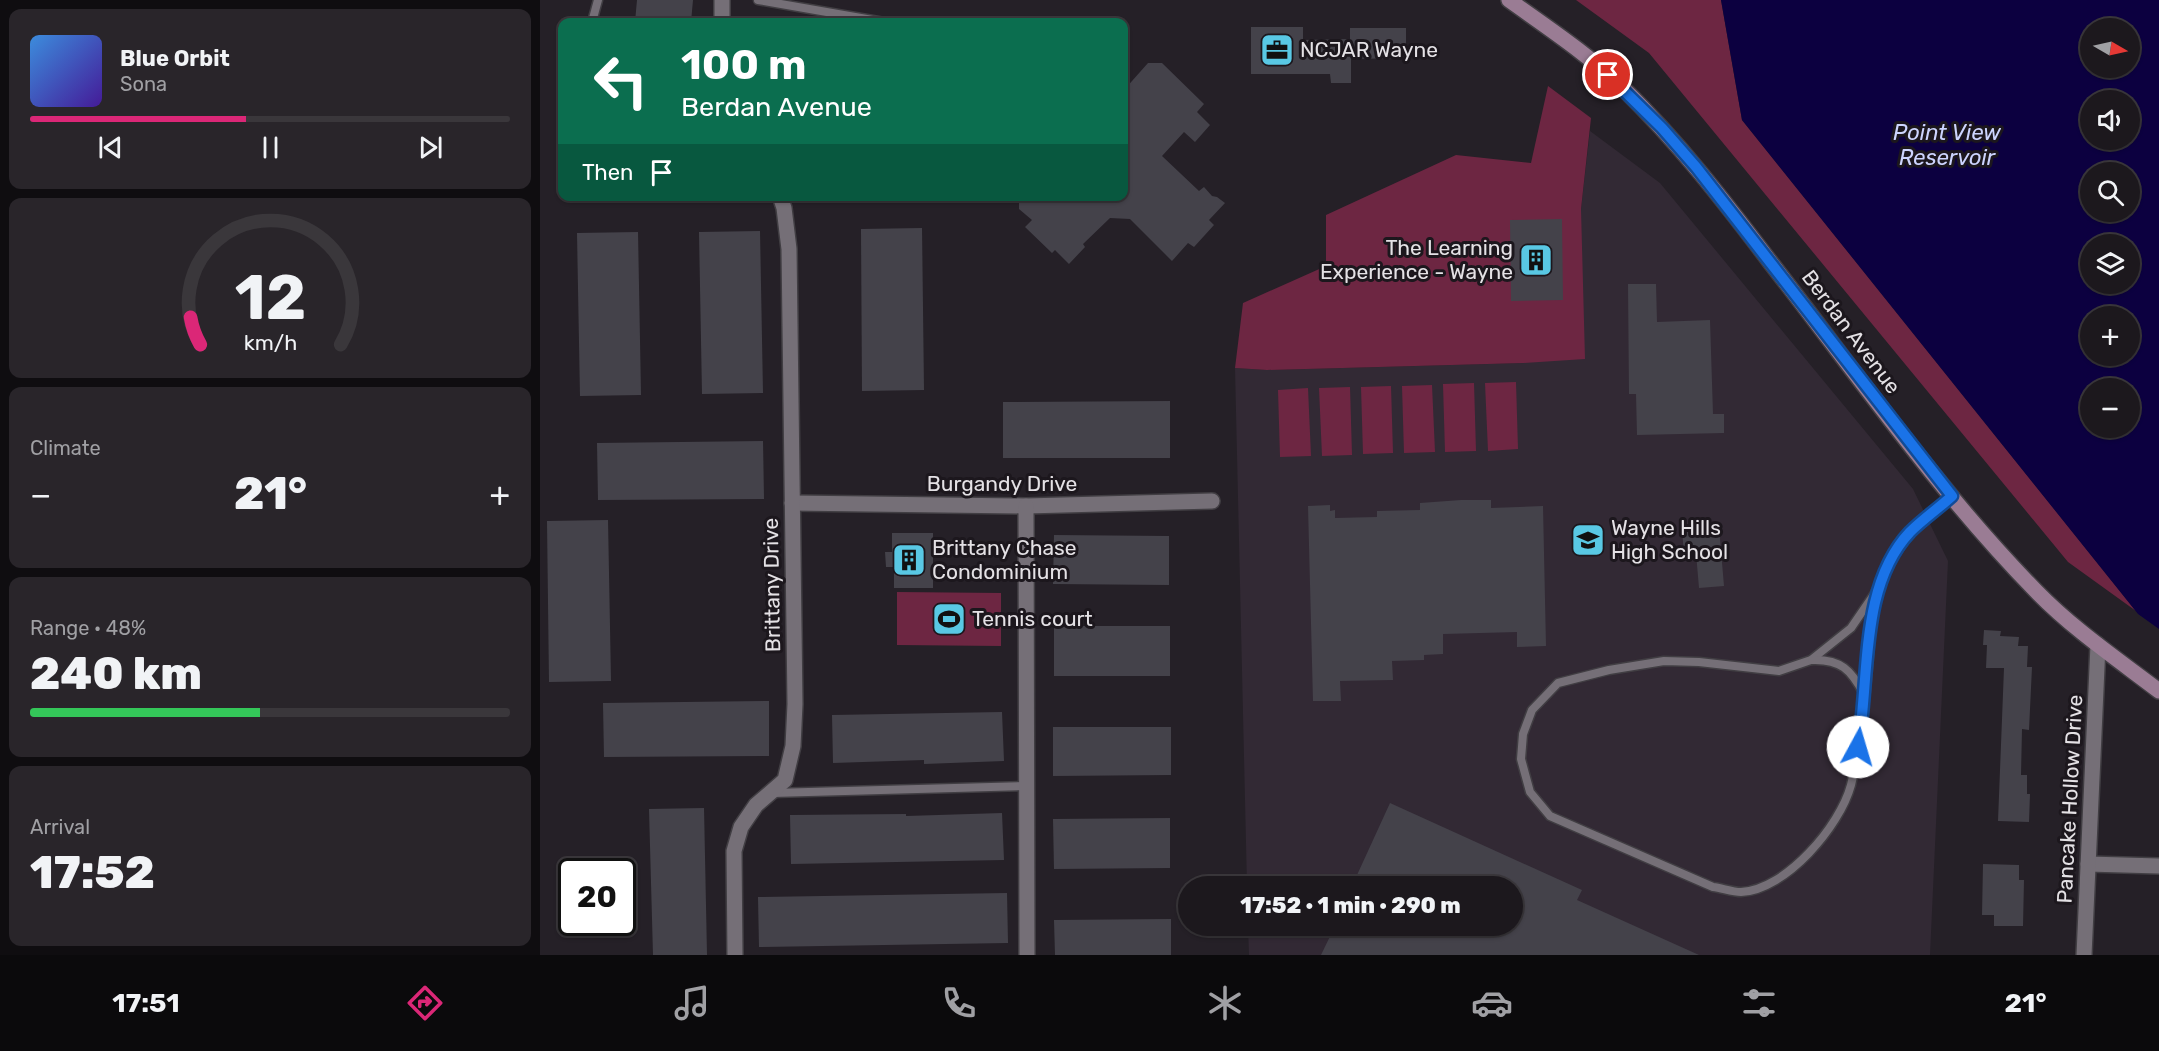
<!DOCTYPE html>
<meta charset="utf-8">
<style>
body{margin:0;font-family:Rubik,sans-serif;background:#29252a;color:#f1f3f6;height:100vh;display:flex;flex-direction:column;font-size:22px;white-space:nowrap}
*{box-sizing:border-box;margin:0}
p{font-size:20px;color:#a0a0a4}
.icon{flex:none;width:33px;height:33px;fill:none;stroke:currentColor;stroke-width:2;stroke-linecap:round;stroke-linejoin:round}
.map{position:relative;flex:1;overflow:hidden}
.side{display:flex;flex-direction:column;gap:9px;padding:9px;background:#0f0d10;width:540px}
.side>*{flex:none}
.hud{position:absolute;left:18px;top:18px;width:570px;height:183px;border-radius:12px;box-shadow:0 2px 4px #0004,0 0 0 2px #3a373b;background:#0b6e4f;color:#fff;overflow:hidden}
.needle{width:39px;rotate:99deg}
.buttons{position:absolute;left:1540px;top:18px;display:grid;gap:12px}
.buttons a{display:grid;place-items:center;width:60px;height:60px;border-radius:50%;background:#1c181d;box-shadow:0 2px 4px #0004,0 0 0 2px #3a373b;font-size:30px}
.speed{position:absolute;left:18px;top:858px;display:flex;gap:12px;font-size:30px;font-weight:700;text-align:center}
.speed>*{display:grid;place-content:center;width:78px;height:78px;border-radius:50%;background:#1c181d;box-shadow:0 2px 4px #0004,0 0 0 2px #3a373b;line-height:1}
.speed .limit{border:3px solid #111;border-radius:9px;background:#fff;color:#111}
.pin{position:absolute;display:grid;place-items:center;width:51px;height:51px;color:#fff;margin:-26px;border:3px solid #fff;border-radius:50%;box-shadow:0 2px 6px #0007}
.me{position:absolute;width:66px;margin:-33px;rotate:6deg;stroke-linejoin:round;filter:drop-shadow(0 0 4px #0008)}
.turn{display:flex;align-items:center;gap:21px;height:126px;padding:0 24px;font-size:27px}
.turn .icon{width:78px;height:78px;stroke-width:2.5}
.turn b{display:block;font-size:42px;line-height:51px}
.then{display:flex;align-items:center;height:57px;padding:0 24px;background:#0003;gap:12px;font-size:22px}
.big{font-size:45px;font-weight:800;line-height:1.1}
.side .card{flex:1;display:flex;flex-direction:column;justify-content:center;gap:9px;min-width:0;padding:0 21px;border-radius:12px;background:#29252a}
.side .dial{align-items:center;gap:0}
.dial svg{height:156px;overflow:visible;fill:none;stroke:#3a373b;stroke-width:7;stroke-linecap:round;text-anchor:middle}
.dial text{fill:#f1f3f6;stroke:none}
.song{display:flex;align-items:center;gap:18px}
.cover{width:72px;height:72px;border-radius:9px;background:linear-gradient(135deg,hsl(210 70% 55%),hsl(260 70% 35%))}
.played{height:6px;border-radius:3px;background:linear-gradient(90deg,#db2777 45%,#3a373b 45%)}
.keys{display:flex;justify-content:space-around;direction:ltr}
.heat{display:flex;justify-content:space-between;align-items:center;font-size:33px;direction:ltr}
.charge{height:9px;border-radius:4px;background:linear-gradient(90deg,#34c759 48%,#3a373b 0)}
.trip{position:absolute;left:638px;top:876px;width:345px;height:60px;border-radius:30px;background:#1c181d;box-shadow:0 2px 4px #0004,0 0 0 2px #3a373b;font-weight:800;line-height:60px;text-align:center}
.tab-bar{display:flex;height:96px;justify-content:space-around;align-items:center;background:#0b0a0c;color:#a0a0a4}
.tab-bar .icon{width:42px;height:42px}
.tab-bar .selected{color:#db2777}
.tab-bar b{font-size:27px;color:#f1f3f6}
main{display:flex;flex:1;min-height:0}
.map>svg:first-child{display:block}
</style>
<main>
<section class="side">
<div class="card">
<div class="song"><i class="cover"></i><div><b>Blue Orbit</b><p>Sona</p></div></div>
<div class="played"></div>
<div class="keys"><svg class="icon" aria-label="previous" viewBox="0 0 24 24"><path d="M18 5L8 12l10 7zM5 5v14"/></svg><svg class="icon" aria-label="pause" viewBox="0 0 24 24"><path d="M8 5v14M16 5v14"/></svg><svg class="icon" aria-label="next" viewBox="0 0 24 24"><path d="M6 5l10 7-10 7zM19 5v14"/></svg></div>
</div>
<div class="card dial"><svg viewBox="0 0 100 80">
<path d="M14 69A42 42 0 1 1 86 69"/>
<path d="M14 69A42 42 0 0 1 9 55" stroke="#db2777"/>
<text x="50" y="56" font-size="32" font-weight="700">12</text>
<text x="50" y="72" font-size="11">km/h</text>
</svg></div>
<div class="card"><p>Climate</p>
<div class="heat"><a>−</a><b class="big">21°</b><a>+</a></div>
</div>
<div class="card"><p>Range · 48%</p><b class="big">240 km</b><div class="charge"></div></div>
<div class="card"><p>Arrival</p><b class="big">17:52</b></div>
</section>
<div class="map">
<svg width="1619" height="955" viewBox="0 0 1619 955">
<rect width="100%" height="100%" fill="#252027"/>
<path fill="#322934" d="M1050 131 1120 183 1373 489 1408 561 1390 955H709L708 926H972V886H707L695 368 727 370 984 363 1041 209Z"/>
<g fill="#6d2642">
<path d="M1036 0H1181L1202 120 1596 611 1528 562 1109 53Z"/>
<path d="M1008 86 1051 118 1041 209 1045 359 984 363 727 370 695 368 703 303 786 266V215L916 155 991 163Z"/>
<path d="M976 382 978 449 948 451 945 383Z"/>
<path d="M934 383 936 451 905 452 903 384Z"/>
<path d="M892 385 895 452 864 453 862 386Z"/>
<path d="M851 386 853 453 823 454 821 387Z"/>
<path d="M810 387 812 455 782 456 779 388Z"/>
<path d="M768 388 771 456 740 457 738 390Z"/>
<path d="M357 592 461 593V646L357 645Z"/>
</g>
<path fill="#0c0040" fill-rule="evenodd" d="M1181 0H1619V629L1598 614 1202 120ZM1551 28H1590V68H1551ZM1590 100V140H1551V100ZM1590 172V212H1551V172ZM1551 244H1590V284H1551ZM1551 316H1590V356H1551ZM1551 388H1590V428H1551Z"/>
<g fill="#44424a">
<path d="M97 0H153L151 22H95Z"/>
<path d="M711 27H763V40L810 39V28H866V58L811 59V83H791L790 74H711Z"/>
<path d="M608 63H622L664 104 657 112 670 125 655 142 644 132 622 156 659 191 664 187 672 196 677 197 685 203 669 220 674 225 654 247 648 243 632 261 590 219 570 218 543 244 545 247 529 264 515 250 512 253 485 227 492 220 479 209V203L483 198 489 196H584V90Z"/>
<path d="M1022 219 1023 300 971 301 970 220Z"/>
<path d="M382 228 384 390 322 391 321 229Z"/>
<path d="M220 231 223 393 162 394 159 232Z"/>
<path d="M98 232 101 395 40 396 37 233Z"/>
<path d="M1088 284H1116L1117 322 1170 320 1173 414H1184V433L1097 435 1096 394H1089Z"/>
<path d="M630 401V458H463V402Z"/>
<path d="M223 441 224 499 58 500 57 443Z"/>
<path d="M921 500H951V508L1003 506 1006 646 977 647V632L903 634V654L884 655V660L852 661 853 680 800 681 801 701H773L768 506 790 505V511L795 510V518L837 517V511L880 510V503Z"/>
<path d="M68 520 71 681 9 682 7 521Z"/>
<path d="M1179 527 1184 586 1159 588 1156 553 1144 554 1142 530Z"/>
<path d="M352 533H393V588H354V567H346L345 552H352Z"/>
<path d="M514 535 629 536V585L513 584Z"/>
<rect x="514" y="626" width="116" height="50"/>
<path d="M1444 630 1461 631 1460 636 1479 637 1478 646H1488L1487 667H1492L1489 730 1482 729 1481 775H1487V794H1490L1489 822 1458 821 1464 668H1446L1447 645H1443Z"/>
<path d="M229 701V756L64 757 63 703Z"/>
<path d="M462 712 464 761 384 764V760L293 763 292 715Z"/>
<path d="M513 727H631V775L513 776Z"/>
<path d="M850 803 1042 890 1037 900 1159 955H781L795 926H972V886H812Z"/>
<path d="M164 808 167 955H113L109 809Z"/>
<path d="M462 813 464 860 251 864 250 815 366 814V816Z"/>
<path d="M630 818V868L514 869 513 819Z"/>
<path d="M1443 864 1479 865V880H1484L1483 926H1454V915H1442Z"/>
<path d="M467 893 468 943 219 947 218 897Z"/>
<path d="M631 919V955H515L514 920Z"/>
</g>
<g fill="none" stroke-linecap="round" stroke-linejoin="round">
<g stroke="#413e43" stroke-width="11">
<g id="service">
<path d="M218 0 344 22"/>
<path d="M52 22 58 0"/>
<path d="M1335 593C1328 654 1326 726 1311 785 1300 826 1246 890 1201 892 1192 892 1182 888 1173 887L1010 816 990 792 981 759 983 734 992 710 1018 683 1069 670 1124 661 1159 662 1239 671 1271 660 1311 628 1335 593 1349 564 1370 532 1412 496"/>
<path d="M1272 660C1301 659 1311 670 1324 694"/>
<path d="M232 793 486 786"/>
</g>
</g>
<g stroke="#413e43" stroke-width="18">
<g id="minor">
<path d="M182 0V22"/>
<path d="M252 503 486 506 672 501"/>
<path d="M486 506 487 955"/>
<path d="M1548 864 1619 866"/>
<path d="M195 955 194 851 201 827 216 805 245 780 253 746 255 704 249 249 244 208 240 196"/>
<path d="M1544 955 1558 645"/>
</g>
</g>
<g stroke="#413e43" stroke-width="18">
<path id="secondary" d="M969 0C1008 28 1049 55 1083 88 1138 142 1185 202 1231 263 1317 374 1398 491 1496 591 1533 629 1577 659 1619 691"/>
</g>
<use href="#service" stroke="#756f77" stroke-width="8"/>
<use href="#minor" stroke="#756f77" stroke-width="15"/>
<use href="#secondary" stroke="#9a7c94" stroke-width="15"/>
</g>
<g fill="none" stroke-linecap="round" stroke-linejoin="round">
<g stroke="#114b97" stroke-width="15">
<path id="route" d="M1068 75 1122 128 1156 167 1412 496C1399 508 1383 519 1370 532 1319 586 1330 678 1318 747"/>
</g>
<use href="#route" stroke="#1a73e8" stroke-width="10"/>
</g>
<defs>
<g id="office-square" transform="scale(1.725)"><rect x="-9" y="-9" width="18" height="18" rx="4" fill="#59c8e4" stroke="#1c171d"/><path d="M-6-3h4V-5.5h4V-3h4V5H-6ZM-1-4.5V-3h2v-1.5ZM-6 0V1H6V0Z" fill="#111"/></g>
<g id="building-square" transform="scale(1.725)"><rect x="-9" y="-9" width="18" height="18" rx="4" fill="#59c8e4" stroke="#1c171d"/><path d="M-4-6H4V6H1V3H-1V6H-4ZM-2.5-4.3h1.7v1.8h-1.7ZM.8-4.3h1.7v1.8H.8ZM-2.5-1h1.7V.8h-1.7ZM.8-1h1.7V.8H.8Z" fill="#111"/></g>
<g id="school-square" transform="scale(1.725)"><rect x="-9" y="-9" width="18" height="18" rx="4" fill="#59c8e4" stroke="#1c171d"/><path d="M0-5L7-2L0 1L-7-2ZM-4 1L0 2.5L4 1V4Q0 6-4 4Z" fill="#111"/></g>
<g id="stadium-square" transform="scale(1.725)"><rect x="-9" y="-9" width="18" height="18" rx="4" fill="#59c8e4" stroke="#1c171d"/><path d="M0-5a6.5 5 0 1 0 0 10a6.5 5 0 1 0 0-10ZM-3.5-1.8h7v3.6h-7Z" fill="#111"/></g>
</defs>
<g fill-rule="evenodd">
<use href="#office-square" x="737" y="50"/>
<use href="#building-square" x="996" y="260"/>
<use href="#school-square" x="1048" y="540"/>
<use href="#building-square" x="369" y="560"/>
<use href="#stadium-square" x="409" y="619"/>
</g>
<g text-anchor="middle" stroke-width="6" stroke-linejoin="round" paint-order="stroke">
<g font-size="21" fill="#e4e1e5" stroke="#1c171d" text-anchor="start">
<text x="760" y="57">NCJAR Wayne</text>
<text x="973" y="255" text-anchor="end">The Learning<tspan x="973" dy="24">Experience - Wayne</tspan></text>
<text x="1071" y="535">Wayne Hills<tspan x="1071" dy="24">High School</tspan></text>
<text x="392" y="555">Brittany Chase<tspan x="392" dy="24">Condominium</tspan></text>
<text x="432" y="626">Tennis court</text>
</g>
<g font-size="21" fill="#e4e1e5" stroke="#1c171d">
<text transform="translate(1311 332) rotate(53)" y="7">Berdan Avenue</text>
<text x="462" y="491">Burgandy Drive</text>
<text transform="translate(232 585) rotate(-91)" y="7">Brittany Drive</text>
<text transform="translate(1530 799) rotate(-87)" y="7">Pancake Hollow Drive</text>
</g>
<g font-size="22" font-style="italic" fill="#cdd4fe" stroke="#1c171d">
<text x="1407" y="140">Point View<tspan x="1407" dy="25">Reservoir</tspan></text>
</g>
</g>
</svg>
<div class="buttons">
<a><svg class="needle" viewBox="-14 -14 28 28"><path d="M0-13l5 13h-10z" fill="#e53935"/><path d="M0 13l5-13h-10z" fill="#a0a0a4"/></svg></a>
<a><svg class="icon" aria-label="sound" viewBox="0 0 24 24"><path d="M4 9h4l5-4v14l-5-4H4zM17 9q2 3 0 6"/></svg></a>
<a><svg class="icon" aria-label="search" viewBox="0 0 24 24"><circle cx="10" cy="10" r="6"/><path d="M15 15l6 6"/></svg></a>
<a><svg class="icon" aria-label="layers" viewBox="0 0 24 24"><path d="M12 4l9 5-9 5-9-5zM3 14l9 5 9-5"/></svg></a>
<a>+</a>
<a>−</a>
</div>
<div class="speed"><div class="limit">20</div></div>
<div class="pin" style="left:1068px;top:75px;background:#d93025"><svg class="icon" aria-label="arrive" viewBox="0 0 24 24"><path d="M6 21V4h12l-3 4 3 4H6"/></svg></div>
<svg class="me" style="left:1318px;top:747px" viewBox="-20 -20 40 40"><circle r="19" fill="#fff"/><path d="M0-13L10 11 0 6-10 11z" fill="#1a73e8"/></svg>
<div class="trip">17:52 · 1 min · 290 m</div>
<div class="hud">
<div class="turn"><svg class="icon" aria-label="left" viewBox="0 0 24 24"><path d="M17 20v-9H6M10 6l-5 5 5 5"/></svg><div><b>100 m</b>Berdan Avenue</div></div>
<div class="then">Then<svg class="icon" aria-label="arrive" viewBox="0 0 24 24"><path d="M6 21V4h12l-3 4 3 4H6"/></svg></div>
</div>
</div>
</main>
<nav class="tab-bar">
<b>17:51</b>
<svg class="icon selected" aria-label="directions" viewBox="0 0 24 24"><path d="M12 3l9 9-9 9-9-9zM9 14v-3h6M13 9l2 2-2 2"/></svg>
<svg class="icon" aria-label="music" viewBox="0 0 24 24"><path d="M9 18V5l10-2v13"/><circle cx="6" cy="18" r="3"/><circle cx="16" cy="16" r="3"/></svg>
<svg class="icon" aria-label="phone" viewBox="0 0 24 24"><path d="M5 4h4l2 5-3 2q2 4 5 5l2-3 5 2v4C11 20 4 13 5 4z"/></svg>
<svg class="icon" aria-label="climate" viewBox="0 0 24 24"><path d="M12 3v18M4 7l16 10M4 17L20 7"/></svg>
<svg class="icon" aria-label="car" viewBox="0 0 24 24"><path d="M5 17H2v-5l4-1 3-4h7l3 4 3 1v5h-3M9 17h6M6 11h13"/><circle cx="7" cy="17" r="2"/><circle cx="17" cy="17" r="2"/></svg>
<svg class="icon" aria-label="filters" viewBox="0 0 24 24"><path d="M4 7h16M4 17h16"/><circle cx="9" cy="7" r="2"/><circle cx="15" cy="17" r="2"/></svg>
<b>21°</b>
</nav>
